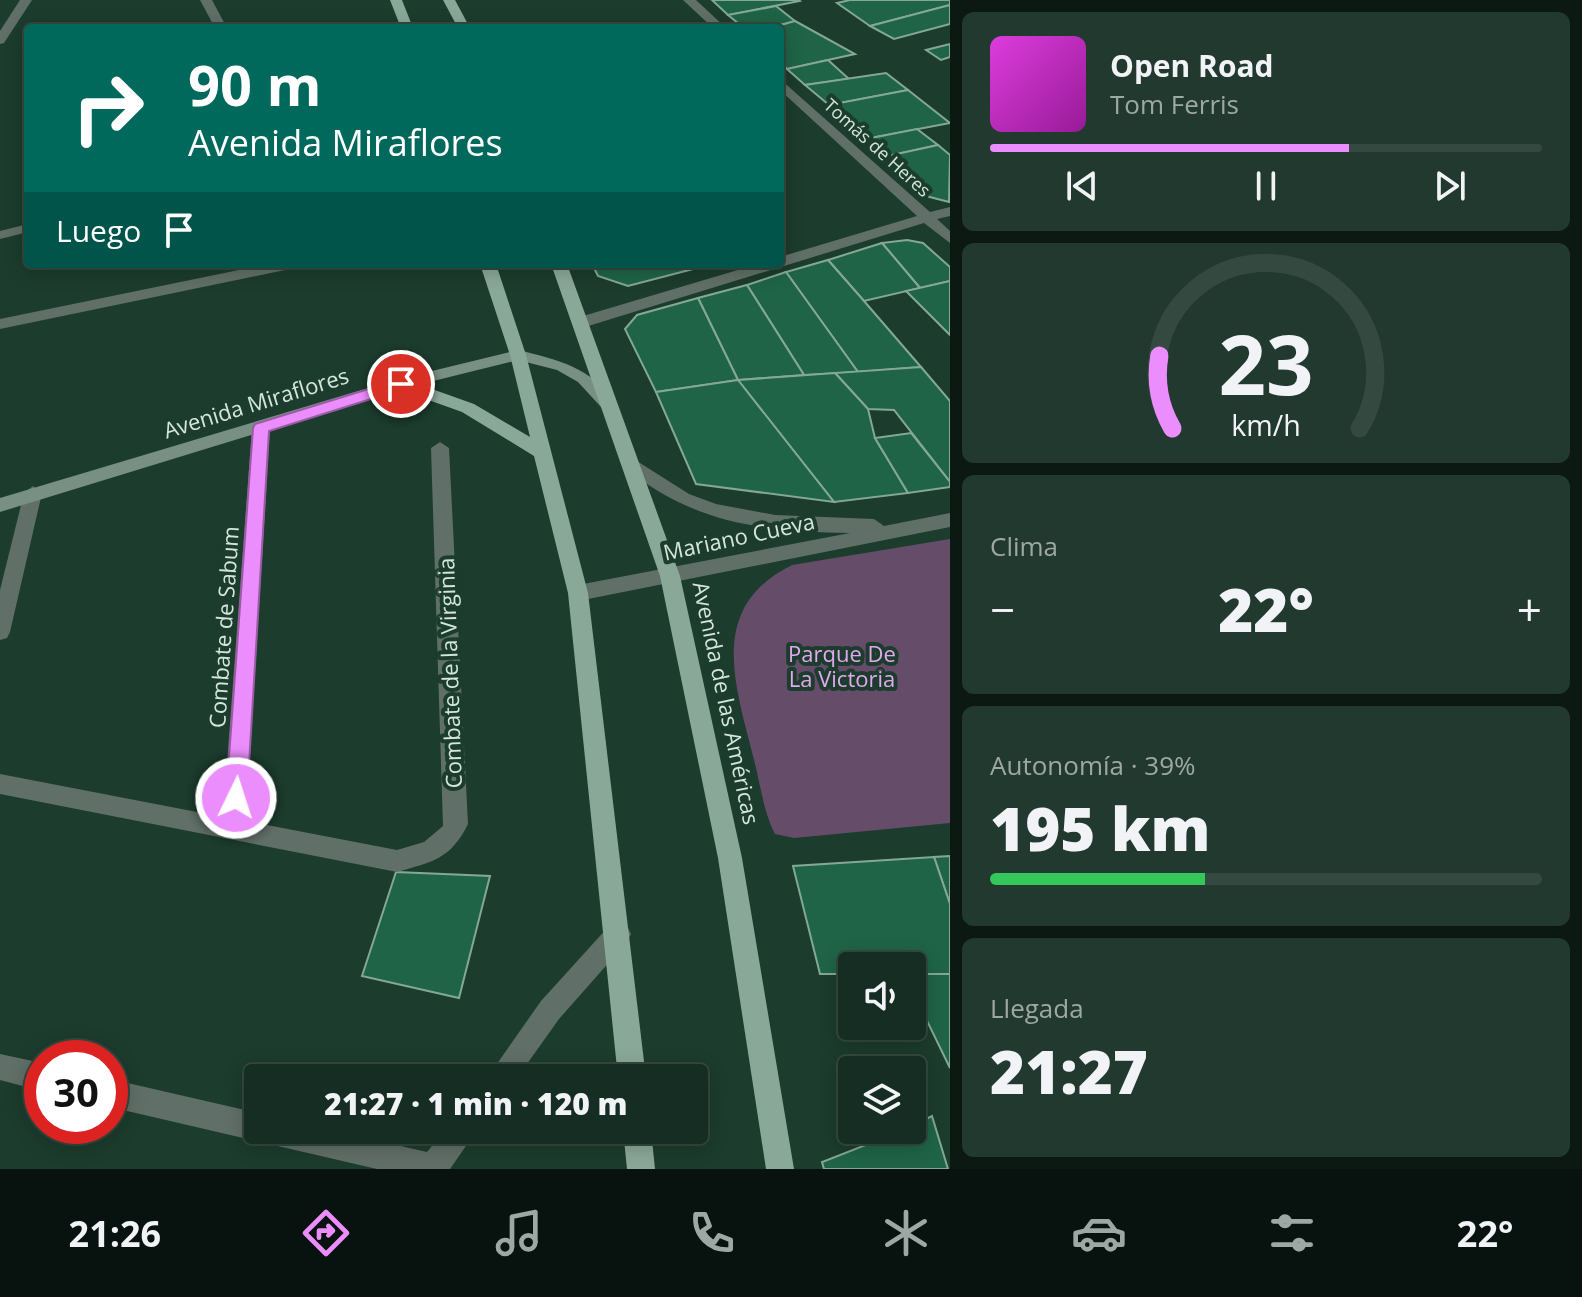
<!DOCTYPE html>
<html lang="es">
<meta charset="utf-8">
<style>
body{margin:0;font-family:"Open Sans",sans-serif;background:#22392f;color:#f1f3f6;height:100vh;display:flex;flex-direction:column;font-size:30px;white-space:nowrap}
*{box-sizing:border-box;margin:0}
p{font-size:26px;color:#9da8a5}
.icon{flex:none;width:44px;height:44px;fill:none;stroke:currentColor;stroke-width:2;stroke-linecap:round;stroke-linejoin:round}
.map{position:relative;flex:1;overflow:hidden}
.side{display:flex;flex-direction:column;gap:12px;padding:12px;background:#0c1913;width:632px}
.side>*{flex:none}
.top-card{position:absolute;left:24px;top:24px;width:760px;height:244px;border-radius:8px;box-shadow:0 4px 20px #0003,0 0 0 2px #344940;background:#00695c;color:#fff;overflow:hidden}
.tools{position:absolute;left:838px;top:952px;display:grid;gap:16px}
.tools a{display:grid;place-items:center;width:88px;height:88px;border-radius:8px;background:#152d22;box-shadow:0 4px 20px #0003,0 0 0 2px #344940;font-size:40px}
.speed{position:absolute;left:24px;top:1040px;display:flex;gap:16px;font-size:40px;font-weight:700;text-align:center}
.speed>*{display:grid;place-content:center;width:104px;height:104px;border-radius:50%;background:#152d22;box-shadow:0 4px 20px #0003,0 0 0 2px #344940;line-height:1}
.speed .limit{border:12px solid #d22;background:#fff;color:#111}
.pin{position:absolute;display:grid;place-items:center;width:68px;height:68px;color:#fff;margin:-34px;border:4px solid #fff;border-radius:50%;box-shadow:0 2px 8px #0007}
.me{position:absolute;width:88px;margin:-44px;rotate:4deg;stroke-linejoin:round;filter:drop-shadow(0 0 6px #0008)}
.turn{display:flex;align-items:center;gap:28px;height:168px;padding:0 32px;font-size:36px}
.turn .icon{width:104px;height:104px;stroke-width:2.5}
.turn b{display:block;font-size:56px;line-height:68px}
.then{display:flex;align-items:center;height:76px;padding:0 32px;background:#0003;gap:16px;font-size:30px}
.big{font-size:60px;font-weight:800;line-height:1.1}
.side .widget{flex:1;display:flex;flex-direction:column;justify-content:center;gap:12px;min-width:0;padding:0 28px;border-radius:12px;background:#22392f}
.side .dial{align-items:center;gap:0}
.dial svg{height:208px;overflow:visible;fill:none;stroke:#344940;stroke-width:7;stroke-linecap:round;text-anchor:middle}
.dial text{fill:#f1f3f6;stroke:none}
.song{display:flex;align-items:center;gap:24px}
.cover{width:96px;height:96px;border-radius:12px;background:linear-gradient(135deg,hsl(300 70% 55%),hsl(300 70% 35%))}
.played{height:8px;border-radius:4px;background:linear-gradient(90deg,#eb8dfc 65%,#344940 65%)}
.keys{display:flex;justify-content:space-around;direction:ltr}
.heat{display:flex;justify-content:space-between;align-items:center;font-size:44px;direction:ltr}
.charge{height:12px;border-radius:6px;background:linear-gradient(90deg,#34c759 39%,#344940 0)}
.trip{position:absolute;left:244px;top:1064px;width:464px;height:80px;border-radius:8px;background:#152d22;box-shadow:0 4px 20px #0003,0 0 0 2px #344940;font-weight:800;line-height:80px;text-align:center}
.tabs{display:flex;height:128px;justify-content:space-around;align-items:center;background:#08120e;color:#9da8a5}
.tabs .icon{width:56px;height:56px}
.tabs .active{color:#eb8dfc}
.tabs b{font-size:36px;color:#f1f3f6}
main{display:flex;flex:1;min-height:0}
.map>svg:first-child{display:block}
</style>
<main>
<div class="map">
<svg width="950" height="1169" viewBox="0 0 950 1169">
<rect width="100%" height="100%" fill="#1c3c2d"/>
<path fill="#654d6a" d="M950 539V823L794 838 775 834C763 811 760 781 753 756 735 684 707 607 792 565Z"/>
<g fill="#1f6447" stroke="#84a895" stroke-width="2">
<path d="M712 0H799L800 1 728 15Z"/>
<path d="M850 0H950V5L870 26 837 3Z"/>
<path d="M950 5V24L894 39 870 26Z"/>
<path d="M776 6 795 21 770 28H744L728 15Z"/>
<path d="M795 21 855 54 787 69 780 62V28H770Z"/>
<path d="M950 44V57L941 60 926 50Z"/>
<path d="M828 60 849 79 805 85 787 69Z"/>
<path d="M886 73 908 90 829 105 805 85Z"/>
<path d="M908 90 950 123 866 139 829 105Z"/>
<path d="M917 129 938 145 883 157 866 139Z"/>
<path d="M938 145 950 155 949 202 926 196 883 157Z"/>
<path d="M907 240 923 243 950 267V281L920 288 882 243Z"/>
<path d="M882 243 920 288 864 301 828 260Z"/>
<path d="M828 260 864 301 921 367 858 372 786 272Z"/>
<path d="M592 264H699L693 269 628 286 598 276Z"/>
<path d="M786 272 858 372 804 375 747 285Z"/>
<path d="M950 281V335L906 291Z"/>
<path d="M747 285 804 375 738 380 698 298Z"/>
<path d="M698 298 738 380 656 392 625 329 637 315Z"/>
<path d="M921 367 950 401V482L894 410 868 409 835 373Z"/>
<path d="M835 373 868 409 875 438 908 493 834 502 738 380Z"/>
<path d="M738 380 834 502 696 484 656 392Z"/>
<path d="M911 433 950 482V487L908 493 875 438Z"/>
<path d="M950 856V904L934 857Z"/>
<path d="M934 857 950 904V974H912V966H852V974H820L793 866Z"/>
<path d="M396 872 490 876 459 998 362 976Z"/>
<path d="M912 974H950V1068L912 990Z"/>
<path d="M932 1116 948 1169H824L822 1162 904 1130H912V1126Z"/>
</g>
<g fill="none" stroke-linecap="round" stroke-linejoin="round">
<g fill="#606f67" fill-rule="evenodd">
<path d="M20 0H32L4 43 0 44V31Z"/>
<path d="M200 0H212L227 28H215Z"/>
<path d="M683 0H696L726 28H713Z"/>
<path d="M780 79 930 212 950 207V216L937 219 950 231V243L924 223 585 327H573V319L758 264H780V257L917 216 780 90Z"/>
<path d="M28 224V232L0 239V231Z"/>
<path d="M268 264H298L290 269 0 329V319Z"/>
<path d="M261 422 270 428 246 821 397 850 424 842 443 826 431 448 440 442 449 448 468 824C451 859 432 862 397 872L0 794V774L223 817 252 428Z"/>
<path d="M629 456 689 494 716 504 775 515 874 519 884 526 950 513V527L578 601 571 598 568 593 571 588 578 585 850 533C763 532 691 523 623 466L620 462Z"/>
<path d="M33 486 42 493 10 632 7 638 0 640V590L24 493Z"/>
<path d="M618 922 627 926 631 934 627 942 559 1019 517 1078H487L541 1001 609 926Z"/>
<path d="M0 1054 42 1063V1091L0 1080Z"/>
<path d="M110 1079 258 1113V1130H330L427 1152 445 1130H477L450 1169H377L110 1107Z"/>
</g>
<path fill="#788f83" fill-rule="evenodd" d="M518 350C559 360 590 367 616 403L613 407H601L578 382 557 370 518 360 405 388 0 512V498L395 380Z"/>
<g fill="#8aa898" fill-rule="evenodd">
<path d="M390 0H402L413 28H401Z"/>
<path d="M443 0H455L470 28H458Z"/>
<path d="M480 264H496L526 355 588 593 646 1078H618L568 593 534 456 462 412 395 388 392 384 401 378 474 404 530 437 510 355Z"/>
<path d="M551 264H567L680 576 742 858 794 1169H766L718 858 660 576Z"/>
<path d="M623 1130H651L655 1169H627Z"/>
</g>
</g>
<path fill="#eb8dfc" stroke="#995ca4" stroke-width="2" d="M401 379 406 381V388L269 431 247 798 244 804H229L226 798 253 428 255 424Z"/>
<g text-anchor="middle" stroke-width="8" stroke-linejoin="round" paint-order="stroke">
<g font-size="18" fill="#d5e7dd" stroke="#1c3c2d">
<text transform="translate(877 148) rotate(42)" y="6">Tomás de Heres</text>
</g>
<g font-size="22" fill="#d5e7dd" stroke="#1c3c2d">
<text transform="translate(256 403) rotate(-17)" y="8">Avenida Miraflores</text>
<text transform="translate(739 537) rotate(-12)" y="8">Mariano Cueva</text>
<text transform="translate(224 627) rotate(-86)" y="8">Combate de Sabum</text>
<text transform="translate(450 673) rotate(-92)" y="8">Combate de la Virginia</text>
<text transform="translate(726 703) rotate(78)" y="8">Avenida de las Américas</text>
</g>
<g font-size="22" fill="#e3a8ed" stroke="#1c3c2d">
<text x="842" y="662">Parque De<tspan x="842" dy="25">La Victoria</tspan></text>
</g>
</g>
</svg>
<div class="tools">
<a><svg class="icon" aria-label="sound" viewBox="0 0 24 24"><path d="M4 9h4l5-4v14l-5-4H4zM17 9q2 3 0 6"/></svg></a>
<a><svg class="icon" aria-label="layers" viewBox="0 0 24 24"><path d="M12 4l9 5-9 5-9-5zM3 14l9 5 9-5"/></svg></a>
</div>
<div class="speed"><div class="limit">30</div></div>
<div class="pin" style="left:401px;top:384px;background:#d93025"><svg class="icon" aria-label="arrive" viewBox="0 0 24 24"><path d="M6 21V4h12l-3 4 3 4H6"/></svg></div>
<svg class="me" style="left:236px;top:798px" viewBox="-20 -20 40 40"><circle r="17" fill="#eb8dfc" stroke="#fff" stroke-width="3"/><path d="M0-11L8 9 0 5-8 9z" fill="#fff"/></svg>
<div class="trip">21:27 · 1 min · 120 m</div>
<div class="top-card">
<div class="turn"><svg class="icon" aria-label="right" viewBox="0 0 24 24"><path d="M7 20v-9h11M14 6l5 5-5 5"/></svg><div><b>90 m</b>Avenida Miraflores</div></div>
<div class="then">Luego<svg class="icon" aria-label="arrive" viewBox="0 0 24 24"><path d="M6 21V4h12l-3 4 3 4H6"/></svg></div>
</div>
</div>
<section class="side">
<div class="widget">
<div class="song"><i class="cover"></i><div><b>Open Road</b><p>Tom Ferris</p></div></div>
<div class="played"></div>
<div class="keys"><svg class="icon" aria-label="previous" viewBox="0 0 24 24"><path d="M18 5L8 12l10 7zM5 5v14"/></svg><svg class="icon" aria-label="pause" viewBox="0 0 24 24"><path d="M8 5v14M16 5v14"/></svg><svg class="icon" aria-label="next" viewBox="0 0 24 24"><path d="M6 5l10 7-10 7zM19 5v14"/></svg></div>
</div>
<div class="widget dial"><svg viewBox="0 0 100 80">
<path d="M14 69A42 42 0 1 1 86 69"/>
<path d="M14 69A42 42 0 0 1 9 41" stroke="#eb8dfc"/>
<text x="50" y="56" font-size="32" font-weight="700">23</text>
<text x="50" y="72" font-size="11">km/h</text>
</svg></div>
<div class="widget"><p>Clima</p>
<div class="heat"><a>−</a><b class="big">22°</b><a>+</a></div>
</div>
<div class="widget"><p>Autonomía · 39%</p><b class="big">195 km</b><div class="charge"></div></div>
<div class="widget"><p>Llegada</p><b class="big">21:27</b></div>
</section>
</main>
<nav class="tabs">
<b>21:26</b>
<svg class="icon active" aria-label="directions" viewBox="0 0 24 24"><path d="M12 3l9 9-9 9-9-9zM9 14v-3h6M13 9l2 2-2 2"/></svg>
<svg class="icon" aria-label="music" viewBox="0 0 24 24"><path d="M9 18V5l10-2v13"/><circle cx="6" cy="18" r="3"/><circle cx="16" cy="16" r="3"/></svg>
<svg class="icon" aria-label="phone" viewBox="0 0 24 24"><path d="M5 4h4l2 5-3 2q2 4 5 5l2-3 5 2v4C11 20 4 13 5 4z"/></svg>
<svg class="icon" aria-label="climate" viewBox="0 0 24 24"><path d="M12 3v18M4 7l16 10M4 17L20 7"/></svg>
<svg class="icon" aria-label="car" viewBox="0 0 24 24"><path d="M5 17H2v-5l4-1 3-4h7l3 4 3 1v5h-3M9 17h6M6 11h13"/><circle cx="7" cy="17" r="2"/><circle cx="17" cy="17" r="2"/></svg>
<svg class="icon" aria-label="filters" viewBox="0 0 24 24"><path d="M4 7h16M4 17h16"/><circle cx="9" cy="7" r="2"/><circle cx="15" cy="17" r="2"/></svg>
<b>22°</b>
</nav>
